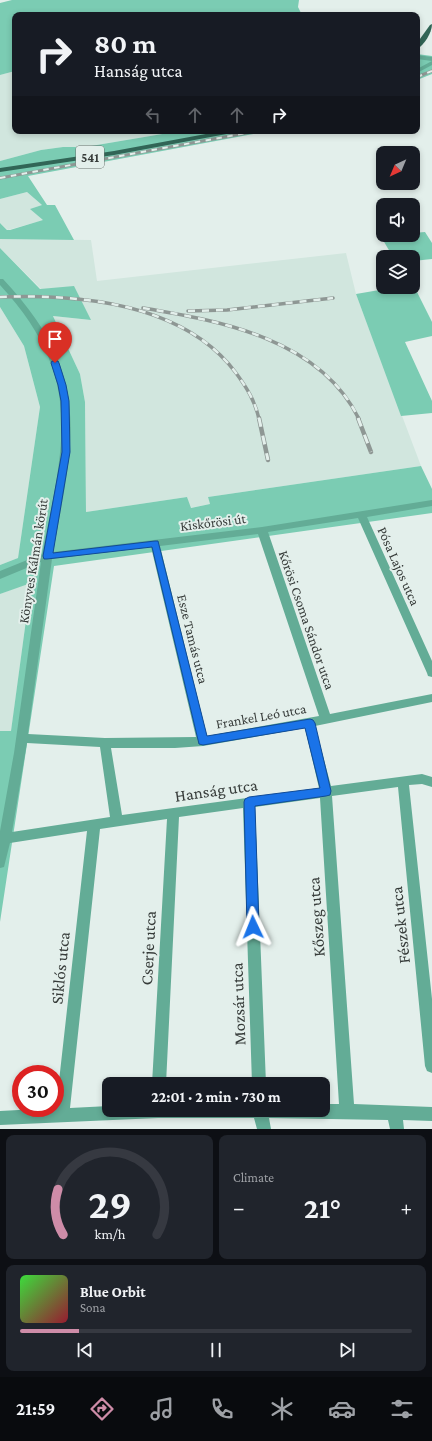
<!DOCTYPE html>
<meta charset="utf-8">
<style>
body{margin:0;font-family:"Crimson Pro",serif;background:#20242c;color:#f1f3f6;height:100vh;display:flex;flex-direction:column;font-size:15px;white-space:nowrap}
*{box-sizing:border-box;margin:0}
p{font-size:13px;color:#9ea1a6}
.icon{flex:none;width:22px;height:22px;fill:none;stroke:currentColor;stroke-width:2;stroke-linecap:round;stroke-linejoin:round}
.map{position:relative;height:1129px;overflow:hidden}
.drawer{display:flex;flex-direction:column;gap:6px;padding:6px;background:#0d0f14;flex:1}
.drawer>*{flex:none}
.guide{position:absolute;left:12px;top:12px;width:408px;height:122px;border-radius:8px;box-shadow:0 2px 6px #0003;background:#171b24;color:#f1f3f6;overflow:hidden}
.needle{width:26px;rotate:224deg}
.controls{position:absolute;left:376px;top:146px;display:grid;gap:8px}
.controls a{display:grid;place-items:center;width:44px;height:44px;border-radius:8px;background:#171b24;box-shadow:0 2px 6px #0003;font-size:20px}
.speed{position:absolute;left:12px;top:1065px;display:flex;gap:8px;font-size:20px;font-weight:700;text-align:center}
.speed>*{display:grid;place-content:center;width:52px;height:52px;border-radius:50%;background:#171b24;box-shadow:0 2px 6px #0003;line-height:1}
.speed .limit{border:6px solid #d22;background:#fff;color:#111}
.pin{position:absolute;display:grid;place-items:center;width:34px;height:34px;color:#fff;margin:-41px -17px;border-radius:50% 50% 50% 0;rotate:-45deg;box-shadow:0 0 4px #0007}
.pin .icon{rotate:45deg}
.me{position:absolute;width:44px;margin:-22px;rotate:358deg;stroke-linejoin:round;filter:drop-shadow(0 0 3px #0008)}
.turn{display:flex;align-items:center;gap:14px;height:84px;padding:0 16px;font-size:18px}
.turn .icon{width:52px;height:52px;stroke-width:2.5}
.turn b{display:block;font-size:28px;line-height:34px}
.lanes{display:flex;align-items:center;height:38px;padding:0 16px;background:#0003;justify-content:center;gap:20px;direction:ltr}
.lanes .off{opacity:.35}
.big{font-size:30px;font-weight:700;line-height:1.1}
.drawer .tile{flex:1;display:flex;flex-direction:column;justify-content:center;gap:6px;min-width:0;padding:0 14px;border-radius:8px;background:#20242c}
.drawer .dial{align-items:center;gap:0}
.dial svg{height:104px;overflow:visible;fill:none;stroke:#363941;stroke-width:7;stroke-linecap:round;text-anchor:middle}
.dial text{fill:#f1f3f6;stroke:none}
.song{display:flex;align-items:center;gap:12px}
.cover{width:48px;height:48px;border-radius:6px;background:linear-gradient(135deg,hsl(120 70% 55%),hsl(350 70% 35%))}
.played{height:4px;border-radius:2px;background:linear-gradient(90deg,#ce8ca8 15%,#363941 15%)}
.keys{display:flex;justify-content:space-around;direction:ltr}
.heat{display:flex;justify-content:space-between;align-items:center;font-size:22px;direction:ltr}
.drawer .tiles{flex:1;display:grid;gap:6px;grid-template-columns:1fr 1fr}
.tile:last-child{grid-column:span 2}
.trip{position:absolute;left:102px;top:1077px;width:228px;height:40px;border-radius:8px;background:#171b24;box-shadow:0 2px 6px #0003;font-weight:700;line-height:40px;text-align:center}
.dock{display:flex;height:64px;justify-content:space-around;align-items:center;background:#090b0e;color:#9ea1a6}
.dock .icon{width:28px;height:28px}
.dock .on{color:#ce8ca8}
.dock b{font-size:18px;color:#f1f3f6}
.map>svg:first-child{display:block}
</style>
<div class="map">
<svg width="432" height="1129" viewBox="0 0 432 1129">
<rect width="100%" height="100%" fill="#e3efeb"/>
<g fill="#d1e6de">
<path d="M15 71V131H180L85 147H63L41 150 0 161V75Z"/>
<path d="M27 192 42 205 31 209 44 220 8 230 0 223V199Z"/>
<path d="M0 239 91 240 97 281 346 253 356 294 421 466 208 497 210 504 190 508 187 497 86 512 85 402 80 374 53 316 91 320 41 289 0 248Z"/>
<path d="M0 307 24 346 40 407 18 558 0 565Z"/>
<path d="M31 582 11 732 0 731V594Z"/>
</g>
<g fill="#7bccb3">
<path d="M12 0H299L298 7 302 15H15V71L0 75V3Z"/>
<path d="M417 54 432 56V74L417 80Z"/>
<path d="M180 131H269L28 176 47 205H55L74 240 0 239V223L7 230H10L43 220 30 209 42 205 27 192 0 199V161L41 150 63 147H85Z"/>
<path d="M425 232 432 243V259L413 261V257H393L380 235H413V233Z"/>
<path d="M0 248 40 289 74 286 91 320 53 316 80 374 85 402 86 512 187 497 191 508 210 504 208 497 421 466 432 489V513L54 566 0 922V731H11L31 583 0 594V565L18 558 40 407 24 346 0 307Z"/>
<path d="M413 284 432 322V336L405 342 432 401V413L401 416 356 294 397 287H413Z"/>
</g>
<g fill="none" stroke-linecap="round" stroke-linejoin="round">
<g fill="#63ac96" fill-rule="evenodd">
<path d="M417 55 432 57V61L417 59Z"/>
<path d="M432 61V65L417 73V69Z"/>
<path d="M0 279H3C92 374 75 435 53 552L262 527 432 500V506L367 517 432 661V677L428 676 427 673 358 518 268 532 330 714 432 694V702L315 726 331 786 422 774 432 777V787L422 784 409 785 432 999V1073L427 1071 425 1066 398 787 332 796 354 1104 432 1107V1121L403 1120 404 1129H390L388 1120 269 1118 271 1129H257L254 1118H158L0 1125V1111L56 1108 87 831 10 843 4 867 0 868V831L14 753 41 562 0 579V571L42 554C64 444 85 377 0 285ZM258 534 319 716 207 736 160 546ZM151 547 196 737 105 738 28 734 52 559ZM305 728 319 788 122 815 111 748H175L203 746ZM27 743 100 747 110 817 12 832ZM320 798 339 1104H323V1110H109V1106L70 1108 100 829 167 819 152 1084H166L179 817 243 808 252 1084H266L255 807Z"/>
</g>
<g fill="#316556" fill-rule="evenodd">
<path d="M432 24C432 33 424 45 417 49V43L430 25Z"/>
<path d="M222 131H235L232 133 114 155 0 172V168L114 151Z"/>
</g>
<g stroke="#8e9794" stroke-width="3">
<g id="rail-far2">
<path d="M417 77 432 71"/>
<path d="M0 178 257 131"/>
</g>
</g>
<g stroke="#8e9794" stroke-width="3.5">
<g id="rail-far1">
<path d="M0 297C80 294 184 303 236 373 247 388 255 401 259 419"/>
<path d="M143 308C221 321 320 339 359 419"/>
<path d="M188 311 227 310 333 298"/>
</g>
</g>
<g stroke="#8e9794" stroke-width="4.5">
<g id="rail">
<path d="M259 418 268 460"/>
<path d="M358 418 371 452"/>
</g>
</g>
<use href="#rail-far2" stroke="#e3efeb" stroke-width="2" stroke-dasharray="5.5" stroke-linecap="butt"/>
<use href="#rail-far1" stroke="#e3efeb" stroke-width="2.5" stroke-dasharray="7" stroke-linecap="butt"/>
<use href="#rail" stroke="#e3efeb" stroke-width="3" stroke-dasharray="9" stroke-linecap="butt"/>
</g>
<path fill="#1a73e8" stroke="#114b97" d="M52 361H58L59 363 66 385 69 401 70 452 53 553 155 541H158L207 736 310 719 313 720 315 723 331 791 330 795 326 796 255 806 259 927 258 931 253 933 249 931 247 927 244 802 245 799 249 797 320 788 305 728 203 745 199 744 152 547 47 559H44L43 556 62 452 61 401 58 385 51 363Z"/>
<g text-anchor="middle" stroke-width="4" stroke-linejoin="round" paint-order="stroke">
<rect fill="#e3efeb" stroke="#6b726f" stroke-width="1" x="76" y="146" width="28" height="22" rx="3"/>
<g font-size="13" font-weight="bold" fill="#373c3a">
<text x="90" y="162">541</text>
</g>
<g font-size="14" fill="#373c3a" stroke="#e3efeb">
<text transform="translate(213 522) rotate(-7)" y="5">Kiskőrösi út</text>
<text transform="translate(33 561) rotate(-81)" y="5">Könyves Kálmán körút</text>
<text transform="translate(399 566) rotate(66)" y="5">Pósa Lajos utca</text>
<text transform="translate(307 620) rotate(71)" y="5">Kőrösi Csoma Sándor utca</text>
<text transform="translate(193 639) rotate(76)" y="5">Esze Tamás utca</text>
<text transform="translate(261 716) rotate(-10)" y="5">Frankel Leó utca</text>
</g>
<g font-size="17" fill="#373c3a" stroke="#e3efeb">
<text transform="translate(216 790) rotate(-8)" y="6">Hanság utca</text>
<text transform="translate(316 917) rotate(-94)" y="6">Kőszeg utca</text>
<text transform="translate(400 925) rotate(-96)" y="6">Fészek utca</text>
<text transform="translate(148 948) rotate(-87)" y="6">Cserje utca</text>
<text transform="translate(60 968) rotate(-84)" y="6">Siklós utca</text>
<text transform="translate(238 1004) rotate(-92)" y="6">Mozsár utca</text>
</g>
</g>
</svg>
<div class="controls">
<a><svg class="needle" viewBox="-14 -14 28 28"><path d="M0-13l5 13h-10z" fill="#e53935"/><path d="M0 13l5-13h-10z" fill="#9ea1a6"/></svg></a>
<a><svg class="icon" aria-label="sound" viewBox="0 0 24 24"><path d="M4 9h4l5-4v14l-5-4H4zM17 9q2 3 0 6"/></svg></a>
<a><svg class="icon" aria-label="layers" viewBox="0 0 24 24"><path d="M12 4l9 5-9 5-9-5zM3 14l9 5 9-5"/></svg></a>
</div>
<div class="speed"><div class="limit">30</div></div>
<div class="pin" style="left:55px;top:363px;background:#d93025"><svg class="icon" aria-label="arrive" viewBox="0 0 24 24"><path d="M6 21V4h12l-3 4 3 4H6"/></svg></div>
<svg class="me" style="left:253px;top:927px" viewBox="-20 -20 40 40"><path d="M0-17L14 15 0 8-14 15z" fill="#1a73e8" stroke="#fff" stroke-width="4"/></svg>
<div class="trip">22:01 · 2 min · 730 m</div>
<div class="guide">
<div class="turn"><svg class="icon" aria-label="right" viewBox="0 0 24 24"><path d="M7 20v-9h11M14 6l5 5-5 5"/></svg><div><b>80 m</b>Hanság utca</div></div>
<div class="lanes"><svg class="icon off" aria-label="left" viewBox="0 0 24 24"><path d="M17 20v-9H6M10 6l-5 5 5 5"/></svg><svg class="icon off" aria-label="ahead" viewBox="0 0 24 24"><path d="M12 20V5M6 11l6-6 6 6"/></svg><svg class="icon off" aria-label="ahead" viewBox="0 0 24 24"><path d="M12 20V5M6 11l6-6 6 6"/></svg><svg class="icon" aria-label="right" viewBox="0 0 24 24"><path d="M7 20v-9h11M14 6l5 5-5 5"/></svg></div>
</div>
</div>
<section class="drawer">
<div class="tiles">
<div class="tile dial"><svg viewBox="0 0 100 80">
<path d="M14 69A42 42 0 1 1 86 69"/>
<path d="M14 69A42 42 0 0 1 10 34" stroke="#ce8ca8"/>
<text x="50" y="56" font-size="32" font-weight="700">29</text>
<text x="50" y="72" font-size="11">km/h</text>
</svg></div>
<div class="tile"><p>Climate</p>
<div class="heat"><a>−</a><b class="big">21°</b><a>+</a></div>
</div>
<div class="tile">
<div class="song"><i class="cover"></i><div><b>Blue Orbit</b><p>Sona</p></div></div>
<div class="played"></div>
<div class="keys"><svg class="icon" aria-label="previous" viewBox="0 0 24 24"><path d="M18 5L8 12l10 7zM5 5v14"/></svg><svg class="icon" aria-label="pause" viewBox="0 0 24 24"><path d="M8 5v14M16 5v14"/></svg><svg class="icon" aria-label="next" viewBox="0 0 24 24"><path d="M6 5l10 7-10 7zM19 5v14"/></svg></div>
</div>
</div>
</section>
<nav class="dock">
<b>21:59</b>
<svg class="icon on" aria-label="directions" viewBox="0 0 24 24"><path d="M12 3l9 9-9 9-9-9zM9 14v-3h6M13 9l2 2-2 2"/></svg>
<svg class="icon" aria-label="music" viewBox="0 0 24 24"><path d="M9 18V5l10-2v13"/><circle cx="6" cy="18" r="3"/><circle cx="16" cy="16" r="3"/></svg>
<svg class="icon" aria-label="phone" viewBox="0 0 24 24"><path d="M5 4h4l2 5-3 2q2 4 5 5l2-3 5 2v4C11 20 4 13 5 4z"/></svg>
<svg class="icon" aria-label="climate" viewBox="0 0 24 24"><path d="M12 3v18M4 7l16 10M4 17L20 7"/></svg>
<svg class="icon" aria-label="car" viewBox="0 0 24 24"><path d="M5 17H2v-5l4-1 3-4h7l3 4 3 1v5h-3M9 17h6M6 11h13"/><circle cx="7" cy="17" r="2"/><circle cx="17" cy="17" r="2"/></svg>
<svg class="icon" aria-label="filters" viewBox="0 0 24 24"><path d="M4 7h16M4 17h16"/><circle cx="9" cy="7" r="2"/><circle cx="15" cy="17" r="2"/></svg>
</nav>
